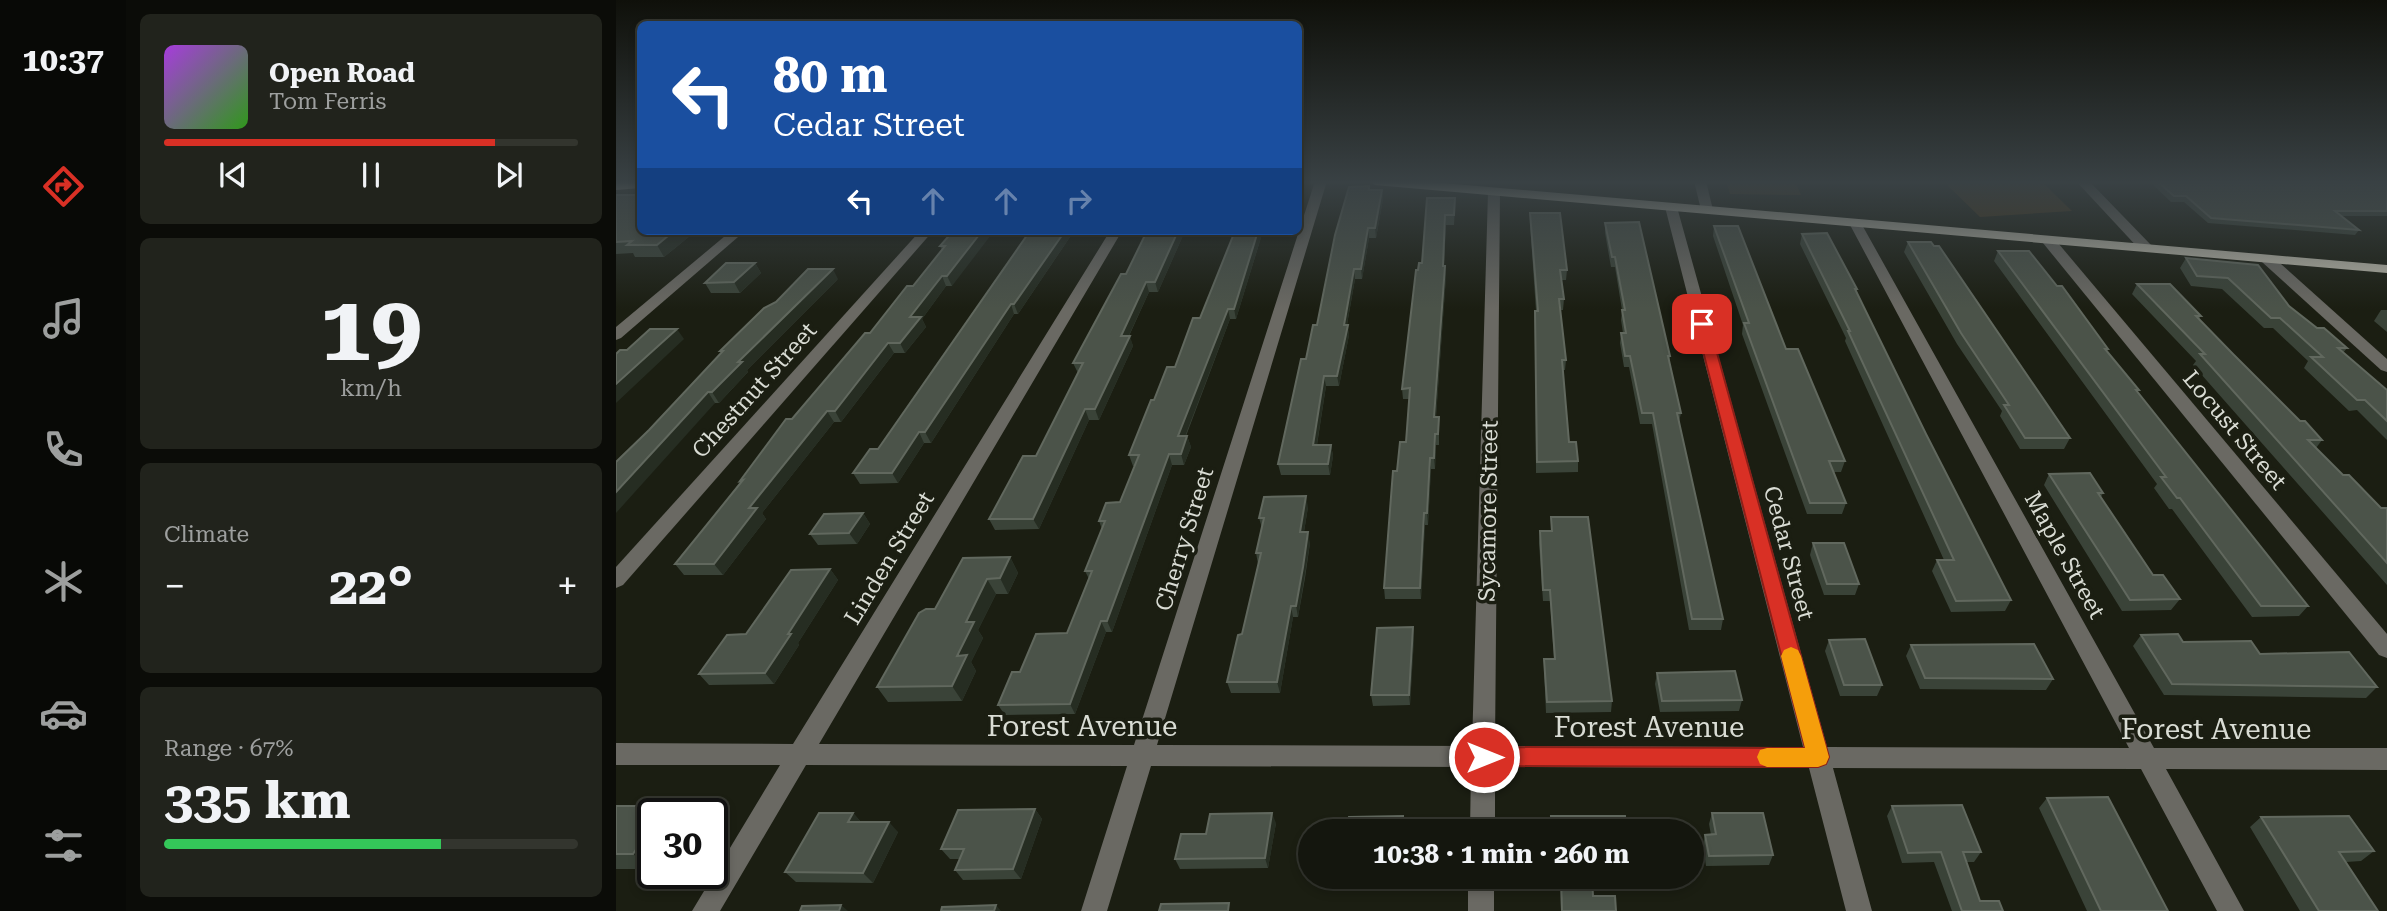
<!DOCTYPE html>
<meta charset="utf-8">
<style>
body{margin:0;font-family:"Roboto Serif",serif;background:#21231c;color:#f1f3f6;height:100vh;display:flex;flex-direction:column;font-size:26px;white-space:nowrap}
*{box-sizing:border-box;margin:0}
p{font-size:23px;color:#9d9f9e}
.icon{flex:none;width:38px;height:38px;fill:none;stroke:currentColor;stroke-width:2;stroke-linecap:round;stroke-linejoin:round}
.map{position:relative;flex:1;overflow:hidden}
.side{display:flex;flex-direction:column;gap:14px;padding:14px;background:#0b0c08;width:490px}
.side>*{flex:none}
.guide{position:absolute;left:21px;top:21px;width:665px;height:214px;border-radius:10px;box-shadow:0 4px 10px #0003,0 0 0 2px #33352e;background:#1a4fa0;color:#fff;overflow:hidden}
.speed{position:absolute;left:21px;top:798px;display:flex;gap:14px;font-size:35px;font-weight:700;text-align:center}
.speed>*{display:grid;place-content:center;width:91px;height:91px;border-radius:50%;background:#14160e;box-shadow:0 4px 10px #0003,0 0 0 2px #33352e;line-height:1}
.speed .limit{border:4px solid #111;border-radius:10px;background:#fff;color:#111}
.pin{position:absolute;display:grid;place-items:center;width:60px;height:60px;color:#fff;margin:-30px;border-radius:14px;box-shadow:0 4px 10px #0006}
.me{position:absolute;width:77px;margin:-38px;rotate:90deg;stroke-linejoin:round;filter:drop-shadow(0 0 5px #0008)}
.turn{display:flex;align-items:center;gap:24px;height:147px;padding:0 21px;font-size:32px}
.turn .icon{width:91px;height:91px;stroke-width:2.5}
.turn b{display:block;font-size:49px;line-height:60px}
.lanes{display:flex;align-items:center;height:66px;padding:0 21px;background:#0003;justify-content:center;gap:35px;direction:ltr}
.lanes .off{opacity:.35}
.big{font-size:52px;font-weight:700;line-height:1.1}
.side .card{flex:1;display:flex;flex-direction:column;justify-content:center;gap:10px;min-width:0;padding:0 24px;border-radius:10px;background:#21231c}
.side .dial{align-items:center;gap:0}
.dial b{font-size:91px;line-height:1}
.song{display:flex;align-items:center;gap:21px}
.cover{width:84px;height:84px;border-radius:10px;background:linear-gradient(135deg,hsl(280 70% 55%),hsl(110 70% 35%))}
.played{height:7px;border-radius:4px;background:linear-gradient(90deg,#d93025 80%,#33352e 80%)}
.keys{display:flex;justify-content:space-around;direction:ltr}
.heat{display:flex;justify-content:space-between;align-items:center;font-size:38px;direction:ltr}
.charge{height:10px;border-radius:5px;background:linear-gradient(90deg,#34c759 67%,#33352e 0)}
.trip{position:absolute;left:682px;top:819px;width:406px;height:70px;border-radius:35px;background:#14160e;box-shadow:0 4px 10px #0003,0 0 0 2px #33352e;font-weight:700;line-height:70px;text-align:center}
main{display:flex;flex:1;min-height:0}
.dock{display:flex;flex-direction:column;width:126px;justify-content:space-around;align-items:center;background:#080906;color:#9d9f9e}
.dock .icon{width:49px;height:49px}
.dock .selected{color:#d93025}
.dock b{font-size:32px;color:#f1f3f6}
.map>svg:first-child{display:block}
</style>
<main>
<nav class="dock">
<b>10:37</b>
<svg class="icon selected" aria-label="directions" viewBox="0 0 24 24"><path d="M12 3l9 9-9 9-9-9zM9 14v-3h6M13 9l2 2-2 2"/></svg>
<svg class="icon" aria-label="music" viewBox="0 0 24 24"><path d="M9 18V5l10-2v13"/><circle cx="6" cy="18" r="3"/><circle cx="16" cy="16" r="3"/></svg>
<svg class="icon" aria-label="phone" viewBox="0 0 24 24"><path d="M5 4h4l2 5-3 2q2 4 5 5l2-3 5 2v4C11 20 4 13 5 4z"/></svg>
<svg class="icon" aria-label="climate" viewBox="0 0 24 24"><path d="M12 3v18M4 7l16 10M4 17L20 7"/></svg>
<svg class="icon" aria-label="car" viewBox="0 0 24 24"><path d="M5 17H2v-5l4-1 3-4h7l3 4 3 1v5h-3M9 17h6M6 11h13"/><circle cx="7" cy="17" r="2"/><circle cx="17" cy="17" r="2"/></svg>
<svg class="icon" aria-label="filters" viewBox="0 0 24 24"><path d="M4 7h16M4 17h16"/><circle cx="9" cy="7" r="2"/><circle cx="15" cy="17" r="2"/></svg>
</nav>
<section class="side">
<div class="card">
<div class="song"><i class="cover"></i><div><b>Open Road</b><p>Tom Ferris</p></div></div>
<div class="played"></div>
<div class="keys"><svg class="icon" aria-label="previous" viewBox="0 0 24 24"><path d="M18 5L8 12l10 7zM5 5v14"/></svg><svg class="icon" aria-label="pause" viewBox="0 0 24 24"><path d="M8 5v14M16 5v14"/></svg><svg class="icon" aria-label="next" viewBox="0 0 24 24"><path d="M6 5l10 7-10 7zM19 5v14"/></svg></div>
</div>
<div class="card dial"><b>19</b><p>km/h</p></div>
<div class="card"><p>Climate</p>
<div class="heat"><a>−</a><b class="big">22°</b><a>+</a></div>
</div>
<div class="card"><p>Range · 67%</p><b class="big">335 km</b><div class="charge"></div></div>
</section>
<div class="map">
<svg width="1771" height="911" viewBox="0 0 1771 911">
<rect width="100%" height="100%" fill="#1b1e12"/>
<g fill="#443418">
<path d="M1110 181H1179L1185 195 1114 194Z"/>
<path d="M1327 181H1425L1456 211 1364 217Z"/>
</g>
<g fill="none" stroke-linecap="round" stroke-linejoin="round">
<g fill="#6a6963" fill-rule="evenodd">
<path d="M699 181H711L541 745 856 746 872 192 878 188 884 192 879 746 1187 747 1049 207 1055 203 1061 207 1211 747 1513 748 1233 223 1239 219 1245 223 1538 748H1771V770L1550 769 1628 911H1601L1525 769 1217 768 1256 911H1230L1193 768 879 767V831H854L855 767 535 766 491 911H465L511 766 190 765 104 911H76L164 765H0V743L177 744 494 231H506L203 744 518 745Z"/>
<path d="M1078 181H1090L1097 210 1095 213H1087L1085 210Z"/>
<path d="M1460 181H1473L1535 245V251H1525Z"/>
<path d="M115 231H129L5 338 0 340V327Z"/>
<path d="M304 231H317L7 585 0 588V567Z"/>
<path d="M1432 236 1437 237 1771 634V658L1763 655 1427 243V237Z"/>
<path d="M1651 255 1656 256 1771 359V372L1765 370 1646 262 1644 259Z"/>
<rect x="852" y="877" width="26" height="34"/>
</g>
<g fill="#bab8aa" fill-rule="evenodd">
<path d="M753 181H804L1771 265V273L759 185Z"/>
<path d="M0 182H24V188L0 190Z"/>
</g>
</g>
<g fill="#3a4338">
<rect x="1020" y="181" width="25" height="1"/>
<path d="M1533 181H1771V216H1726L1743 230 1739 235 1592 223 1568 202H1555Z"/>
<path d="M753 186 754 190H766L767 199 760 238H753L746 279H739L731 325 733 335 723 386H710L701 445H715L717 456 714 475H665L662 464 690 359 701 325Z"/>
<path d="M0 195 80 231 48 257H19L17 253 0 254Z"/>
<path d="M811 198 839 208 838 225H830L828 266 830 276 820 417H823V445H820L819 469H815L812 525H809L805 599H769L768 588 781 471 790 442 793 399H787L786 389 802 270 806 263Z"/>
<path d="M914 213 951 270 950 280H945L948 299 947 310H944L950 360 949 370H947L953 442 962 461V472L920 473 919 321 920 311 914 223Z"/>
<path d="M989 223 1054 356 1053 363 1065 413 1063 422 1107 619 1105 630H1073L1036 424H1024L1013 367H1008L1004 343 1005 333H1007L1005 320 1006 310 999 267H995L989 233Z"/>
<path d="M1098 226 1170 349 1229 461 1225 472H1218L1230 503 1226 514H1191L1126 334 1127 325 1097 236Z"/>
<path d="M149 231H184L179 236H152Z"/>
<path d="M337 231 336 286H330L306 319 310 327 289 353H278L225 422H218L146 513 150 519 107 575H68L59 564 125 483 124 481 176 419 297 286 326 250 324 246Z"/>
<path d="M414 231H458L402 314H398L315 443H308L282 483 244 484 237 473 262 449Z"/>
<path d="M531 231H569L542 292H533L513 336 517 346 483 420H473L423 529 379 530 373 519 420 456 462 373 457 363 510 274Z"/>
<path d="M619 231H647L620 319H614L570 436H571L575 447 568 465H556L496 632H490L459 714 389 715 382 705 404 672 451 633 473 579 469 571 486 529 483 521 504 502 519 466H517L513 455 538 400 559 367 584 318Z"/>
<path d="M1186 234 1241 289 1240 292 1310 434 1395 600 1389 611 1335 612 1316 571 1321 560H1328L1229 341 1230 338 1184 244Z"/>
<path d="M1292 242 1454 438 1448 449H1404L1384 416 1386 411 1341 344 1288 252Z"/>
<path d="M1382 251 1441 286 1492 349 1491 351 1523 390 1521 392 1692 606 1683 616 1636 617 1556 509H1553L1538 488 1541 484 1378 261Z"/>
<path d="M1570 258 1673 306 1701 328 1731 348 1727 353 1771 390V440L1741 410 1733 411 1688 368 1692 361 1657 328H1648L1606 289 1575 286 1564 268Z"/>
<path d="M139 263 145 273 124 293H95L89 283Z"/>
<path d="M222 279 131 370 132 372 103 403H99L33 430 106 353 104 351Z"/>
<path d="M1521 284 1585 316 1583 319 1617 354 1684 421 1706 440 1700 448 1727 475 1765 508H1771V585L1577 365 1580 361 1516 294Z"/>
<path d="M1765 310H1771V332L1758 321Z"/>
<path d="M1433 474 1487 493 1485 497 1537 575 1564 599 1555 610 1506 611 1428 485Z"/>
<path d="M692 507 688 532 694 543 689 578 682 617H677L664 693H615L611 682 626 634 642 564 640 553 646 528 643 518Z"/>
<path d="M247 513 254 524 241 544 202 545 194 534Z"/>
<path d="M935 517 996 701 995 712 930 713 928 670V659H938L934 601H927L923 543 924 531H935Z"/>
<path d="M1197 543 1243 584 1239 595H1208L1194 555Z"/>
<path d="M394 557 402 573 392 594H380L362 630 367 638 355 662 360 671 346 701 272 702 261 687 319 609Z"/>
<path d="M214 569 222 580 182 643 183 645 158 684 93 685 83 674 130 634Z"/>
<path d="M1525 635 1644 654 1761 687 1750 698 1548 695 1517 646Z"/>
<path d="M798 638 794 705 757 706 755 695Z"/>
<path d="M1213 640 1266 685 1261 696H1224L1209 651Z"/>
<path d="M1295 645 1437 679 1430 690 1304 689 1290 656Z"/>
<path d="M1041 673 1126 700 1123 711 1044 712 1039 684Z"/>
<path d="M1431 798 1552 911H1471L1423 808Z"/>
<path d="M0 806H49L58 814H37V867L36 869H0Z"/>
<path d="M1276 806 1365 852 1358 862H1350L1364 901 1387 911H1336L1318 862 1286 863 1271 816Z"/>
<path d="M419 809 426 819 405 879 347 880 339 870 344 859H334L325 849Z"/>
<path d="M237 813 245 822 282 832 257 883 180 882 169 872Z"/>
<path d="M1096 813 1157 855 1153 865 1090 866 1087 845 1089 835H1095L1093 824Z"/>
<path d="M1645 817 1758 851 1745 861 1730 862 1762 911H1684L1634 827Z"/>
<path d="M660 823 652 868 564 869 559 859Z"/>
<path d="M944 877H976L977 896 1000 911H945Z"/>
</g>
<g fill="#262d22">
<path d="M766 190 767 199 760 238 759 228Z"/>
<path d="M829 215 830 225 827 276V266Z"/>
<path d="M752 228 753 238 746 279 745 269Z"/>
<path d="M58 231H80L48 257 41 245Z"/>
<path d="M176 231H184L179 236Z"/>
<path d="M366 231H378L336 286 331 276Z"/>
<path d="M449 231H458L402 314 398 304Z"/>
<path d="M562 231H569L542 292 539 282Z"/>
<path d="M642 231H647L620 319 618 309Z"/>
<path d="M139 263 145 273 124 293 118 282Z"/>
<path d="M829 266 830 276 819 428 818 417Z"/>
<path d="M217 269 222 279 131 370 132 372 103 403 96 392 122 362Z"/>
<path d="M738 269 739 279 729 335 728 325Z"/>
<path d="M326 276 330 286 306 319 310 327 289 353 284 343 294 317Z"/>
<path d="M530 282 533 292 508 346 505 336Z"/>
<path d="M395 304 398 314 315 443 309 432Z"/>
<path d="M612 309 614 319 565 447 562 436Z"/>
<path d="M732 325 733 335 723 386 721 376Z"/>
<path d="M61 329 68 339 0 403V384Z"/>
<path d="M514 336 517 346 483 420 479 409Z"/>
<path d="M272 343 278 353 225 422 219 411Z"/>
<path d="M708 376 710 386 699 456 697 445Z"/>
<path d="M92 392 99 403 0 513V492Z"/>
<path d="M469 409 473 420 423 529 417 519Z"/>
<path d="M211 411 218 422 146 513 150 519 107 575 98 564 133 508Z"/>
<path d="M303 432 308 443 282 483 276 473Z"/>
<path d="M819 434 820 445 819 469 818 458Z"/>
<path d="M571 436 575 447 568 465 565 454Z"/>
<path d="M715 445 717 456 714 475 712 464Z"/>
<path d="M553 454 556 465 496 632 491 621Z"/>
<path d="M814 458 815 469 812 525 811 513Z"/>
<path d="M690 496 692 507 686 543 684 532Z"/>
<path d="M247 513 254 524 241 544 233 533Z"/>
<path d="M808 513 809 525 805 599 804 588Z"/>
<path d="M692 532 694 543 682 617 680 606Z"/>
<path d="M394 557 402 573 392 594 384 578Z"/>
<path d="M214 569 222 580 182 643 183 645 158 684 149 673 172 634Z"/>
<path d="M371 579 380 594 362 630 367 638 355 662 360 671 346 701 336 686 341 656 350 622Z"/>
<path d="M675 606 677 617 664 693 661 682Z"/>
<path d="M485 621 490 632 459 714 454 704Z"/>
<path d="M797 627 798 638 794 705 793 695Z"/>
<path d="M49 806 58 814H43Z"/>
<path d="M419 809 426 819 405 879 397 869Z"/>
<path d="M237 813 246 823 232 822Z"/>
<path d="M656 813 660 823 652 868 649 858Z"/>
<path d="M273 822 282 832 257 883 247 873Z"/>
<path d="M37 824V867L36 869 17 854Z"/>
<path d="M225 905 232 911H223Z"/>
<path d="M380 905 385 911H378Z"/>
</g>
<g fill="#4b5349" stroke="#61685e" stroke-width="2">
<path d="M1541 181H1771V211H1719L1743 230 1595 218 1570 196H1558Z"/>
<path d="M753 186V190H766L759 228H752L745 269H738L728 325H732L721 376H708L697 445H715L712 464H662L685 359H690L697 325H701L719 235 733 187Z"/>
<path d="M0 195H24V231H58L41 245H11L16 241 0 242Z"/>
<path d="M811 198H839L838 215H829L827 266H829L818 417H823L822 434H819L818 458H814L811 513H808L804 588H768L777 471H781L784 442H790L794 388 786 389 800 270H802L803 263H806Z"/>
<path d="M914 213H944L951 270H944L948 299H943L950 360H946L953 442H960L962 461 921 462 919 311H922Z"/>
<path d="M1023 222 1054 356H1052L1065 413H1061L1107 619H1076L1037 413H1026L1014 356H1009L1005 333H1010L1006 310H1009L999 257H996L989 223Z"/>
<path d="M1098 226H1122L1170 349H1182L1229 461H1213L1230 503H1194L1128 323H1133Z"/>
<path d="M337 231H366L331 276H326L294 317H305L284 343H272L219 411H211L133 508H141L98 564H59L127 480 124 481 170 419H176L249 333H254L291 286H297L329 246H324Z"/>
<path d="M414 231H449L398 304H395L309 432H303L276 473H237L254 449H262Z"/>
<path d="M531 231H562L539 282H530L505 336H514L479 409H469L417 519H373L407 456H420L467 363H457L505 274H510Z"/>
<path d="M619 231H642L618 309H612L562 436H571L565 454H553L491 621H485L454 704 382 705 396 672H404L420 634 451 633 476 571H469L489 521H483L490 503 504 502 523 455H513L535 400H538L551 367H559L577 318H584Z"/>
<path d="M1211 233 1241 289H1239L1310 434 1395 600 1340 601 1321 560H1338L1232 331H1234L1186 234Z"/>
<path d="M1292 242H1315L1318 246H1323L1454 438H1409L1388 405H1393L1345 333Z"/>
<path d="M1382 251H1413L1441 286H1446L1492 349H1489L1523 390H1520L1692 606H1645L1564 498H1561L1545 477H1550Z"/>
<path d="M1570 258 1642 265 1673 306 1701 328H1708L1731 348H1722L1771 390V421L1749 400H1741L1695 357H1707L1664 318H1655L1612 278 1581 276Z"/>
<path d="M110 263H139L118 282 89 283Z"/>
<path d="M192 269H217L122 362H126L96 392H92L0 492V462L33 430 107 351H104L148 308 160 302Z"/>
<path d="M1521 284H1554L1585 316H1580L1617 354 1684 421H1689L1706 440H1692L1727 475H1733L1765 508H1771V563L1584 354H1589Z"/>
<path d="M34 329H61L0 384V354L4 350H11Z"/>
<path d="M1474 473 1487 493H1482L1537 575H1547L1564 599 1514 600 1433 474Z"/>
<path d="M690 496 684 532H692L687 567 680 606H675L661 682H611L622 635 626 634 645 553H640L648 518H643L648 497Z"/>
<path d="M247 513 233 533 194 534 208 514Z"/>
<path d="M935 517H972L996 701 931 702 928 659H939L934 590H927L924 531H936Z"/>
<path d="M1197 543H1228L1243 584H1211Z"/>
<path d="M394 557 384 578 371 579 350 622H358L341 656 351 655 336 686 261 687 303 613 310 609H319L347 558Z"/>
<path d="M214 569 172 634H175L149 673 83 674 111 635 130 634 175 570Z"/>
<path d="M797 627 793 695H755L761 628Z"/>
<path d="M1562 634 1567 642 1635 641 1644 654 1733 652 1761 687 1556 684 1525 635Z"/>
<path d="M1249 639 1266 685H1228L1213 640Z"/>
<path d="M1418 644 1437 679 1309 678 1295 645Z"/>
<path d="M1119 671 1126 700 1046 701 1041 673Z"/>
<path d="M1492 797 1552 911H1485L1431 798Z"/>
<path d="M1346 805 1365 852H1347L1364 901H1383L1387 911H1346L1325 852 1292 853 1276 806Z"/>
<path d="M0 806H49L43 814H37V824L17 854H0Z"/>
<path d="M419 809 397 869 339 870 348 849H325L342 810Z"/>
<path d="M203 813H237L232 822H273L247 873 169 872Z"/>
<path d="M656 813 649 858 559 859 565 834H590L594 814Z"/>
<path d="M1096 813H1147L1157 855 1093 856 1089 835 1100 834Z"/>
<path d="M787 816V831H731L733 817Z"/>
<path d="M935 816H1009L1010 831H936Z"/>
<path d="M1733 816 1758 851 1723 852 1762 911H1703L1645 817Z"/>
<path d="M945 877H976L977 896H999L1000 911H946Z"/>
<path d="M613 903 612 911H543L545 904Z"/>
<path d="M225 905 223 911H184L186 906Z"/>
<path d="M380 905 378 911H325L326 907Z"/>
</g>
<linearGradient id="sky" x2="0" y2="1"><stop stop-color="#0f100a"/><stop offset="0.59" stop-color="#394144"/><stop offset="1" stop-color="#394144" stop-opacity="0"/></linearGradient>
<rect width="1771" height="309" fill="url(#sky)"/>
<path fill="#d93025" stroke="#8d1f18" stroke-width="2" d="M1086 320 1093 324 1213 757 1210 764 1202 767 868 766 860 763 857 757 860 750 868 747 1189 748 1080 324Z"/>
<path fill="#f59e0b" d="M1175 647 1182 650 1185 656 1213 757 1210 764 1202 767H1151L1144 764 1141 757 1144 750 1151 748H1189L1165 656 1168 650Z"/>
<g text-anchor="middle" stroke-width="7" stroke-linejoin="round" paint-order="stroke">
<g font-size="23" fill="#d9dcd4" stroke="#1b1e12">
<text transform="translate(138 390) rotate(-48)" y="8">Chestnut Street</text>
<text transform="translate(1619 430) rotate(50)" y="8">Locust Street</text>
<text transform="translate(872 511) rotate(-89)" y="8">Sycamore Street</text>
<text transform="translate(568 539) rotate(-73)" y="8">Cherry Street</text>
<text transform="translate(1173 553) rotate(75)" y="8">Cedar Street</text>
<text transform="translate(1449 555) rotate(61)" y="8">Maple Street</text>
<text transform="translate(273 558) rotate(-59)" y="8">Linden Street</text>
</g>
<g font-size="28" fill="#d9dcd4" stroke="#1b1e12">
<text x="466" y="736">Forest Avenue</text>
<text x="1033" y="737">Forest Avenue</text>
<text x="1600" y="739">Forest Avenue</text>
</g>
</g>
</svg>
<div class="speed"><div class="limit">30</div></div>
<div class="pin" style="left:1086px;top:324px;background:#d93025"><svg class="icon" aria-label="arrive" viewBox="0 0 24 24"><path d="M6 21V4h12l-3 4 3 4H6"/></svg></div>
<svg class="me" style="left:868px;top:757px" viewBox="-20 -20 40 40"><circle r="17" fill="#d93025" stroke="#fff" stroke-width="3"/><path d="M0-11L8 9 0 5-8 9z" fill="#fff"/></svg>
<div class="trip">10:38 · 1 min · 260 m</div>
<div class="guide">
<div class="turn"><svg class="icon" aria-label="left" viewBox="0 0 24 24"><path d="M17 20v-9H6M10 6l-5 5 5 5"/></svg><div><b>80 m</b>Cedar Street</div></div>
<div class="lanes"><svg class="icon" aria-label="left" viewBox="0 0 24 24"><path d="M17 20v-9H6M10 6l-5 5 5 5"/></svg><svg class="icon off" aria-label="ahead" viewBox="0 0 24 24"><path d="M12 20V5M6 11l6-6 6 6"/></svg><svg class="icon off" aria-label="ahead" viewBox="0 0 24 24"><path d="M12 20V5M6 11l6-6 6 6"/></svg><svg class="icon off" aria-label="right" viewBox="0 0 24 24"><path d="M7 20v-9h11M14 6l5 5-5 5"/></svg></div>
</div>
</div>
</main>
